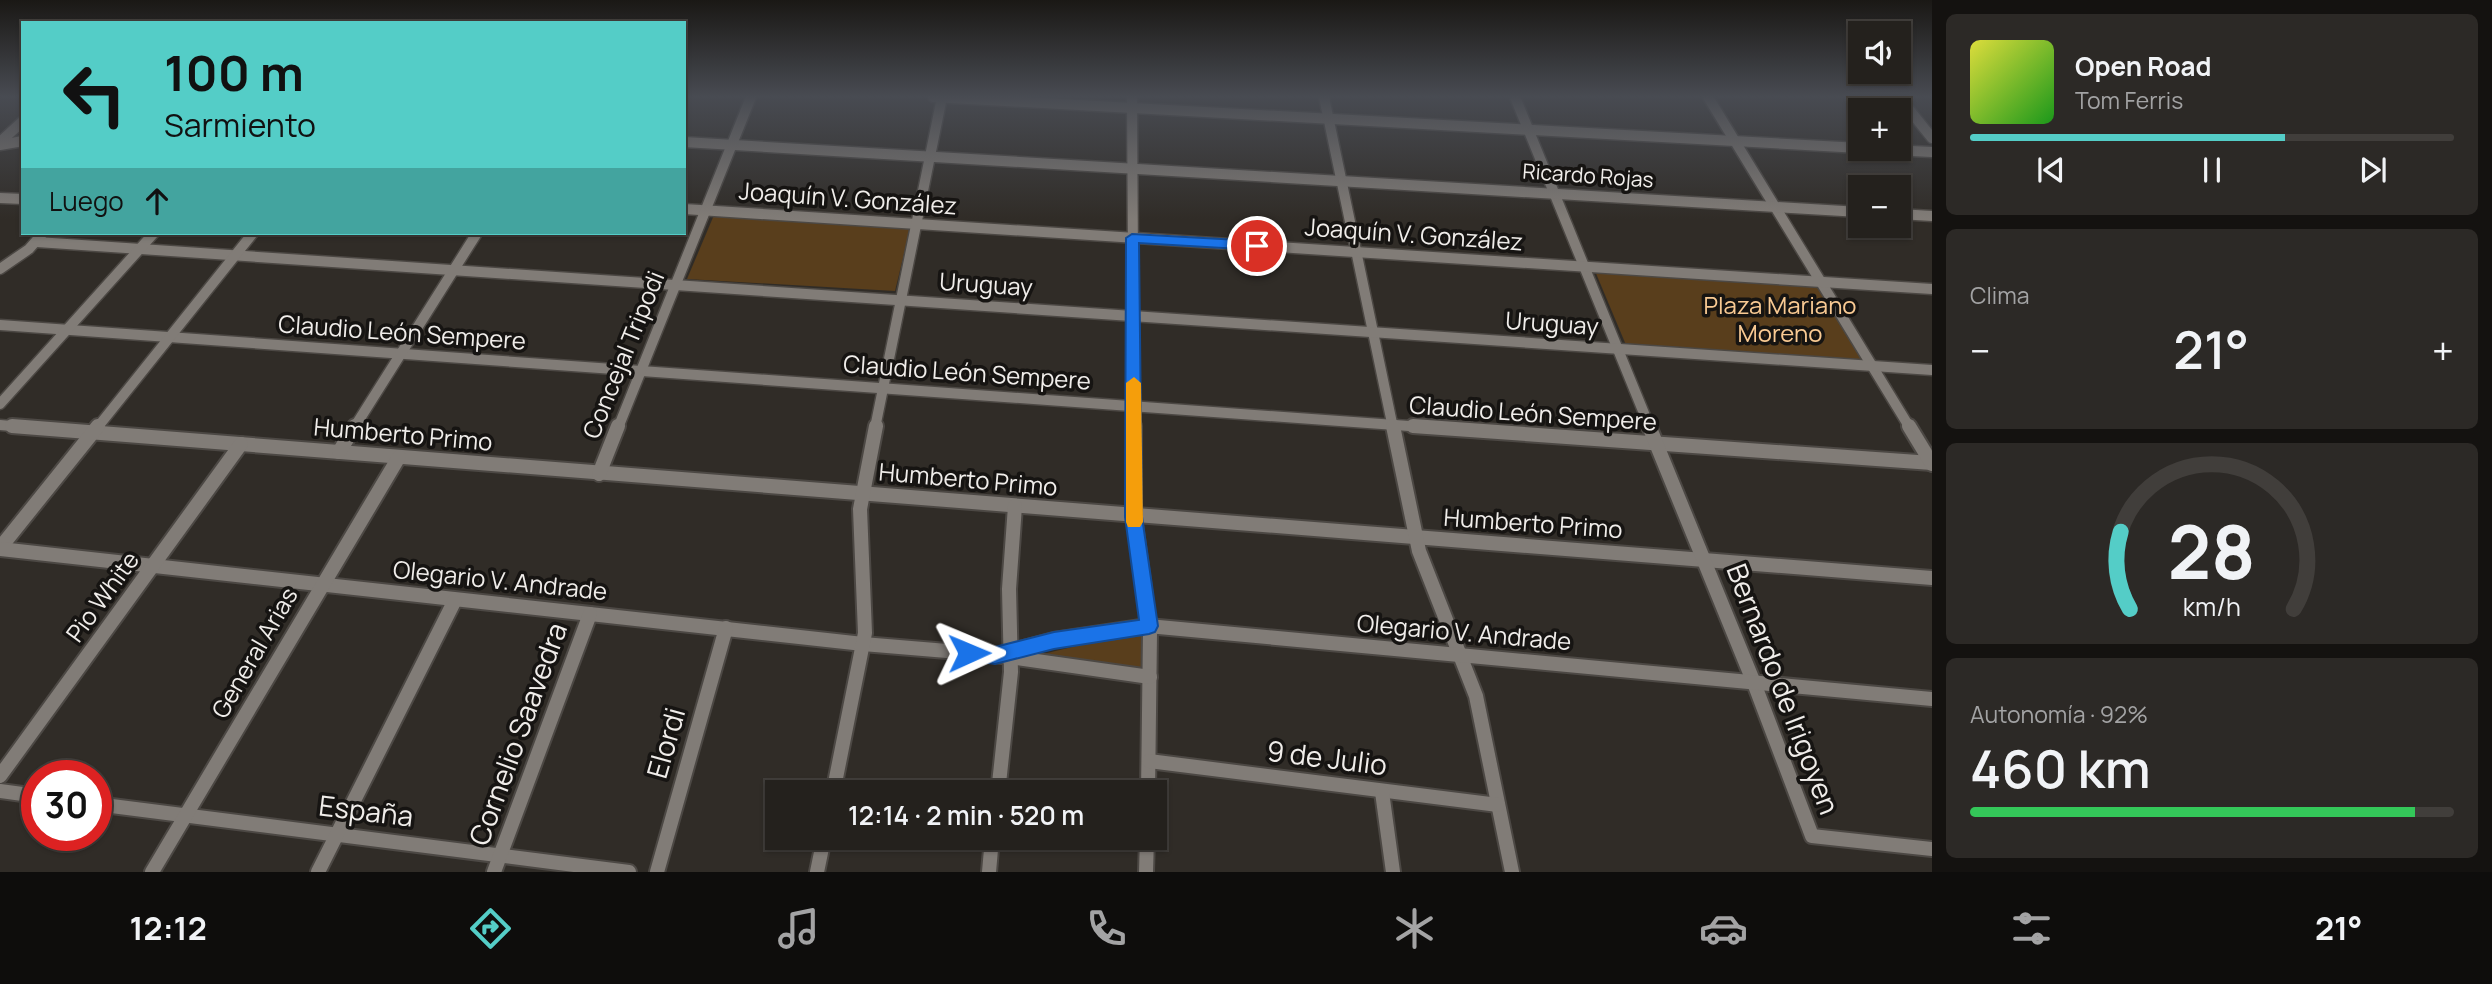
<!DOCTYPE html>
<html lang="es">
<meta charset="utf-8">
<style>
body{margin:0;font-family:Manrope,sans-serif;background:#2c2926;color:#f1f3f6;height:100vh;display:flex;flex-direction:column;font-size:26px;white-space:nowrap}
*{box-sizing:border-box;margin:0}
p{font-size:23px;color:#a3a3a4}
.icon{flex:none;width:38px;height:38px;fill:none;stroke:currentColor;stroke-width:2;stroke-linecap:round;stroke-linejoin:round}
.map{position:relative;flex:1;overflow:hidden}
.side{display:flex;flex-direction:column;gap:14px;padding:14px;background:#141210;width:560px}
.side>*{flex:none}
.banner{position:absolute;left:21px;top:21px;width:665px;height:214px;border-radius:0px;box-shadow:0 2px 5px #0004,0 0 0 2px #413e3b;background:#54cdc7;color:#111;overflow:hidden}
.tools{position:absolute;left:1848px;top:21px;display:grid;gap:14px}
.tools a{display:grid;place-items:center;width:63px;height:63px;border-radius:0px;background:#24211d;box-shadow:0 2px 5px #0004,0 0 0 2px #413e3b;font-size:35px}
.speed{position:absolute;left:21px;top:760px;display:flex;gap:14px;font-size:35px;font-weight:700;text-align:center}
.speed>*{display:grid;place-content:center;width:91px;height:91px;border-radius:50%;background:#24211d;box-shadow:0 2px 5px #0004,0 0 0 2px #413e3b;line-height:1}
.speed .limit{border:10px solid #d22;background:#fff;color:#111}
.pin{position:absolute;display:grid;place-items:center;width:60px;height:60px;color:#fff;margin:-30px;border:4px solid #fff;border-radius:50%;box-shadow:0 2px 7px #0007}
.me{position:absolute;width:77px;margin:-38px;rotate:89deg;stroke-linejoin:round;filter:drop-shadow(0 0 5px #0008)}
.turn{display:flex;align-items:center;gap:24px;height:147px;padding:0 28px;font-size:32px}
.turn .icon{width:91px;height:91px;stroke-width:2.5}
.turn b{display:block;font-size:49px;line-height:60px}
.then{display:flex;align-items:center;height:66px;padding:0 28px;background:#0003;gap:14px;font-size:26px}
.big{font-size:52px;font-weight:600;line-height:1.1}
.side .card{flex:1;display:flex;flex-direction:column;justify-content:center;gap:10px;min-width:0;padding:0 24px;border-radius:10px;background:#2c2926}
.side .dial{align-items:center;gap:0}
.dial svg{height:182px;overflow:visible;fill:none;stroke:#413e3b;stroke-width:7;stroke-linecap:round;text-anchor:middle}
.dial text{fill:#f1f3f6;stroke:none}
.song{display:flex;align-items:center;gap:21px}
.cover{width:84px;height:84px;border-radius:10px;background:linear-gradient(135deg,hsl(60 70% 55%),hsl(120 70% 35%))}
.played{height:7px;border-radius:4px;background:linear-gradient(90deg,#54cdc7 65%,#413e3b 65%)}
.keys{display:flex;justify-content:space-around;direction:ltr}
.heat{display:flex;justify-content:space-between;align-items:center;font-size:38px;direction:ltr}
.charge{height:10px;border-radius:5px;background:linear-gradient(90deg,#34c759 92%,#413e3b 0)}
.trip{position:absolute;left:765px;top:780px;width:402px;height:70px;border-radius:0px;background:#24211d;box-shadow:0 2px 5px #0004,0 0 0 2px #413e3b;font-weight:600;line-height:70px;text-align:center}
.dock{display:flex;height:112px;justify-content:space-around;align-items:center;background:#0e0d0c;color:#a3a3a4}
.dock .icon{width:49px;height:49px}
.dock .on{color:#54cdc7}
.dock b{font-size:32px;color:#f1f3f6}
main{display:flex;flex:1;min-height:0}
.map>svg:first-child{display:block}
</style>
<main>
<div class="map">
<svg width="1932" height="872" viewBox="0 0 1932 872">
<rect width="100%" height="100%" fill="#302c27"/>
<g fill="#593e1c">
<path d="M714 215 910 229 895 291 687 279Z"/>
<path d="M1595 271 1819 285 1866 362 1626 345Z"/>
<path d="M1138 631 1145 635 1144 670 1035 656Z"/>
</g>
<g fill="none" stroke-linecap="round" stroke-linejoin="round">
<path stroke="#082221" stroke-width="2.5" d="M14 137 23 136"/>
<g stroke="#4c4844" stroke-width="13">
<g id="minor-far1">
<path d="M933 97 1860 148"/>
<path d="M1132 97 1134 428"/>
<path d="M1324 97 1393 428"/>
<path d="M1515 97 1650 428"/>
<path d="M1708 97 1910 428"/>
<path d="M1899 97 1932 138"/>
<path d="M0 142 23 121"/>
<path d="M684 142 1860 212"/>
<path d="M0 145 23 141"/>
<path d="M1871 149 1932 152"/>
<path d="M0 198 23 199"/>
<path d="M684 209 1932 289"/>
<path d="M1899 214 1932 216"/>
<path d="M37 242 1932 370"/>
<path d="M0 269 29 249 43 233"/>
<path d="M0 325 1437 428"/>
<path d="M0 404 154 233"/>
<path d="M0 425 34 428"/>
<path d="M97 428 253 233"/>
<path d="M354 428 477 233"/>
<path d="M618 428 751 97"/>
<path d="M875 428 942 97"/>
</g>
</g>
<g stroke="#4c4844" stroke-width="18">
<g id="minor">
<path d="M12 426 1932 578"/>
<path d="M1134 426V517L1150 632 1148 793"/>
<path d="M1393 426 1419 551 1476 696 1512 872"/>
<path d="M1413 426 1932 463"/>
<path d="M1649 426 1754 683 1812 836 1932 849"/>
<path d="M1909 426 1932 464"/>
<path d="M339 452 355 426"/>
<path d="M599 474 618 426"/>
<path d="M0 548 98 426"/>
<path d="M0 549 863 644 995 655 1150 677"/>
<path d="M997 655 1054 640 1148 626 1932 699"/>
<path d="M1149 761 1498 805"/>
<path d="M0 776 241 444"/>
<path d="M0 791 37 796"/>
<path d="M1382 792 1393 872"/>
<path d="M833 793 865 633 860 509 876 426"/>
<path d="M998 793 1011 672 1009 589 1015 506"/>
<path d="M96 804 629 872"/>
<path d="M152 872 399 457"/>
<path d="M318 872 455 600"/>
<path d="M494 872 590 614"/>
<path d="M657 872 726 628"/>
<path d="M817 872 824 838"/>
<path d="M989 872 992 838"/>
<path d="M1146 872 1147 838"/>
</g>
</g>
<use href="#minor-far1" stroke="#817c77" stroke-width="10"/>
<use href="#minor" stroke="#817c77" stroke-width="14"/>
</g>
<linearGradient id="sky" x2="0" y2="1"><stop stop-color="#1a1815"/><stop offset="0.44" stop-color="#484b52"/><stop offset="1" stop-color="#484b52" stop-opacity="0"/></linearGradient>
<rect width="1932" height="219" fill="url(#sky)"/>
<path fill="#1a73e8" stroke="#114b97" stroke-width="2" d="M1132 234 1257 241 1264 246 1257 250 1139 243 1142 517 1158 626 1155 632 1149 634 1054 649 995 664 962 659 959 653 962 647 969 645 995 647 1054 632 1139 620 1125 517 1126 238Z"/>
<path fill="#f59e0b" d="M1134 377 1141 383 1143 522 1140 527H1128L1126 522V383Z"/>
<g text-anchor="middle" stroke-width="7" stroke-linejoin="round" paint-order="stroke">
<g font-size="21" fill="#f0edea" stroke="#161412">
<text transform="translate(1588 176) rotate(4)" y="7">Ricardo Rojas</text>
</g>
<g font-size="24" fill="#f0edea" stroke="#161412">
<text transform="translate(848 199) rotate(4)" y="8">Joaquín V. González</text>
<text transform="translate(1414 235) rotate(4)" y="8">Joaquín V. González</text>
<text transform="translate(986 285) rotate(4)" y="8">Uruguay</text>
<text transform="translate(1552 324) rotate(4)" y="8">Uruguay</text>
<text transform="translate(402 333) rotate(4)" y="8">Claudio León Sempere</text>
<text transform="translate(624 355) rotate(-68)" y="8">Concejal Tripodi</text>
<text transform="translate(967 373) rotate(4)" y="8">Claudio León Sempere</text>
<text transform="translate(1533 414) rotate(4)" y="8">Claudio León Sempere</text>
<text transform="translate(403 435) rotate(5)" y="8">Humberto Primo</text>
<text transform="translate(968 480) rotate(5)" y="8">Humberto Primo</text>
<text transform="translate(1533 524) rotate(4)" y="8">Humberto Primo</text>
<text transform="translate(500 581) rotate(6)" y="8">Olegario V. Andrade</text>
<text transform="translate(103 597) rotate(-54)" y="8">Pio White</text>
<text transform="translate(1464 633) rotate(5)" y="8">Olegario V. Andrade</text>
<text transform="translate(255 653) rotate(-60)" y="8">General Arias</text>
</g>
<g font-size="24" fill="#f9ca93" stroke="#161412">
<text x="1780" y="314">Plaza Mariano<tspan x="1780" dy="28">Moreno</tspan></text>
</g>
<g font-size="28" fill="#f0edea" stroke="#161412">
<text transform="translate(1783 689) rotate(69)" y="10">Bernardo de Irigoyen</text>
<text transform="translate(518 734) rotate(-70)" y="10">Cornelio Saavedra</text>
<text transform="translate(666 743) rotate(-74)" y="10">Elordi</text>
<text transform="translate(1327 758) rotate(7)" y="10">9 de Julio</text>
<text transform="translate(366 811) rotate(7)" y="10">España</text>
</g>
</g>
</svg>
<div class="tools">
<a><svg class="icon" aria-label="sound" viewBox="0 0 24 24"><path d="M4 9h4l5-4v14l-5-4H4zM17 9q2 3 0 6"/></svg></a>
<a>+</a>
<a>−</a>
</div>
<div class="speed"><div class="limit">30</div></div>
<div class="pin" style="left:1257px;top:246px;background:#d93025"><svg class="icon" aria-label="arrive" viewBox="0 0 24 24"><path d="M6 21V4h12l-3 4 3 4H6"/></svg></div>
<svg class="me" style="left:969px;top:653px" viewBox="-20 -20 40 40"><path d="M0-17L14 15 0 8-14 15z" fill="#1a73e8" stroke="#fff" stroke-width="4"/></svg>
<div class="trip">12:14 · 2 min · 520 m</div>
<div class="banner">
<div class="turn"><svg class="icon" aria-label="left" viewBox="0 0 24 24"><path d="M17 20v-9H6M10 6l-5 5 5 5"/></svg><div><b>100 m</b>Sarmiento</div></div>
<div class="then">Luego<svg class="icon" aria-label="ahead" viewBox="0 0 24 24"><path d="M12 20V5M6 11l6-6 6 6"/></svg></div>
</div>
</div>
<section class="side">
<div class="card">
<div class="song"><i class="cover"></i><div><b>Open Road</b><p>Tom Ferris</p></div></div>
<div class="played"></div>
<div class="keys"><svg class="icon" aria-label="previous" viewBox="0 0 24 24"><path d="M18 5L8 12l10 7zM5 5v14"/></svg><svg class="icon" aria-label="pause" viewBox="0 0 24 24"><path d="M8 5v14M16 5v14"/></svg><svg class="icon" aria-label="next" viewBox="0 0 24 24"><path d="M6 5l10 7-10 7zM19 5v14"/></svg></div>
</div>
<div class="card"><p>Clima</p>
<div class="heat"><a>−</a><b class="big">21°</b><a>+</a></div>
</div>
<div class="card dial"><svg viewBox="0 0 100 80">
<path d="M14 69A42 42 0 1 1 86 69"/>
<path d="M14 69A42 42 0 0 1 10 35" stroke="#54cdc7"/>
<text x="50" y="56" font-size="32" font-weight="700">28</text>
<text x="50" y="72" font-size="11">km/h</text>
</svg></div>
<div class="card"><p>Autonomía · 92%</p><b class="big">460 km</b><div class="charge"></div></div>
</section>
</main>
<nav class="dock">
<b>12:12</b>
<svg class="icon on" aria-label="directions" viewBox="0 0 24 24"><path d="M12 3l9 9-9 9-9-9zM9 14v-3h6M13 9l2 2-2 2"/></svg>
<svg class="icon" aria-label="music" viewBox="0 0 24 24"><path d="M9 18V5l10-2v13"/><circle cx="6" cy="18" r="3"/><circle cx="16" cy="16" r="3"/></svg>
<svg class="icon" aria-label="phone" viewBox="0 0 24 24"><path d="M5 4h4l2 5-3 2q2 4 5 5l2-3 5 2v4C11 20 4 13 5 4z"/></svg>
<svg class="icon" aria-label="climate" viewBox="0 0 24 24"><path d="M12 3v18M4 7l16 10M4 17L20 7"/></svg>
<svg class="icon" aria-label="car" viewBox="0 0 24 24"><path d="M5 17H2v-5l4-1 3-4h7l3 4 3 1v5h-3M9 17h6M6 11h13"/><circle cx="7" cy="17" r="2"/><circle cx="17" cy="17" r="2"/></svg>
<svg class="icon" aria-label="filters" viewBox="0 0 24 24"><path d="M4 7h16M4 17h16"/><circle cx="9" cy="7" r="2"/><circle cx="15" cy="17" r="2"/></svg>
<b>21°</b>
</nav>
